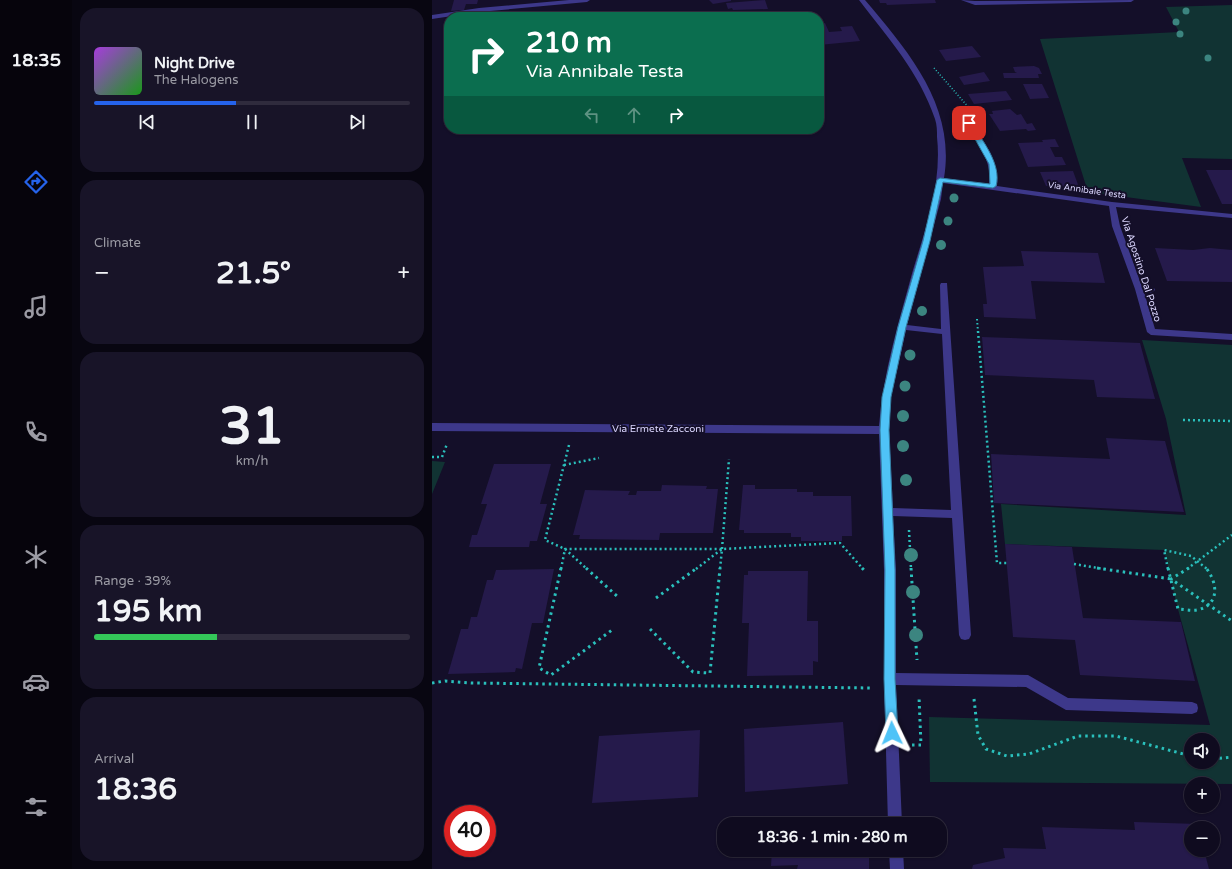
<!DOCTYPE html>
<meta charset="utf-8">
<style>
body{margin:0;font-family:"Varela Round",sans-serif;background:#181428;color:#f1f3f6;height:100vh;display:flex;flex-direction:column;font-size:15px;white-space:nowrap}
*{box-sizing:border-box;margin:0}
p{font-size:13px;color:#9b9ba4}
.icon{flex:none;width:22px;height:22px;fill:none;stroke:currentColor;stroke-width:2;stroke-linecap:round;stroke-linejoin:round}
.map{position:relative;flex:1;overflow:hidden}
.side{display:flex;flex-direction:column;gap:8px;padding:8px;background:#080611;width:360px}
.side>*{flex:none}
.guide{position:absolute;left:12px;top:12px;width:380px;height:122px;border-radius:16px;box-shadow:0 1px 3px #0004,0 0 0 1px #2f2b3d;background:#0b6e4f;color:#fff;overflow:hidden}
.tools{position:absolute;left:752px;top:733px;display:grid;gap:8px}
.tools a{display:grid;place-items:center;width:36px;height:36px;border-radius:50%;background:#0f0b1f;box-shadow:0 1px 3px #0004,0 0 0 1px #2f2b3d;font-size:20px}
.speed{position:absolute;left:12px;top:805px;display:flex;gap:8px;font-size:20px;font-weight:700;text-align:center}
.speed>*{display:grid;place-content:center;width:52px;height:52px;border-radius:50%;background:#0f0b1f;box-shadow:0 1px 3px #0004,0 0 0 1px #2f2b3d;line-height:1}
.speed .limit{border:6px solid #d22;background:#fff;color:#111}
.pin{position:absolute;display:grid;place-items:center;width:34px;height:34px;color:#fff;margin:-17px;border-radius:8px;box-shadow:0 2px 6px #0006}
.me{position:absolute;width:44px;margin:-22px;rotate:358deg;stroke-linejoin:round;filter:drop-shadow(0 0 3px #0008)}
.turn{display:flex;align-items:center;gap:14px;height:84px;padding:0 16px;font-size:18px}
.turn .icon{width:52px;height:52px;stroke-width:2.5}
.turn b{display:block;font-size:28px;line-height:34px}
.lanes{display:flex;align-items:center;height:38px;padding:0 16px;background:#0003;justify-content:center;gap:20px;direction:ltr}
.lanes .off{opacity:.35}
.big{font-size:30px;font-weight:700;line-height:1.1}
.side .card{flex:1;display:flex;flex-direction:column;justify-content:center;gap:6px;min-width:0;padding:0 14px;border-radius:16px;background:#181428}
.side .dial{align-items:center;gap:0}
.dial b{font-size:52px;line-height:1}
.song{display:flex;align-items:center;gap:12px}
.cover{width:48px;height:48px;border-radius:6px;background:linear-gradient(135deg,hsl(280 70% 55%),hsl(120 70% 35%))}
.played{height:4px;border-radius:2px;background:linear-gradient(90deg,#2563eb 45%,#2f2b3d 45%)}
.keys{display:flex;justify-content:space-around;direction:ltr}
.heat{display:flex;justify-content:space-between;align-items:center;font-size:22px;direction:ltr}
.charge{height:6px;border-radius:3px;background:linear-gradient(90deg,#34c759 39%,#2f2b3d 0)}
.trip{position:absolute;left:285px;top:817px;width:230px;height:40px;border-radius:16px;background:#0f0b1f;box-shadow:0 1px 3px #0004,0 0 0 1px #2f2b3d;font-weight:700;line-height:40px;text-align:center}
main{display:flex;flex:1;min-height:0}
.tab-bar{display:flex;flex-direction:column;width:72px;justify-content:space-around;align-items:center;background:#06040c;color:#9b9ba4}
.tab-bar .icon{width:28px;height:28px}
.tab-bar .selected{color:#2563eb}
.tab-bar b{font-size:18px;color:#f1f3f6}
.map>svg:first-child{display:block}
</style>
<main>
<nav class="tab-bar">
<b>18:35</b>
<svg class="icon selected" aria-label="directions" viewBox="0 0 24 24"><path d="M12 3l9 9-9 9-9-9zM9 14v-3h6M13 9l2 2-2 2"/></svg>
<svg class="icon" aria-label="music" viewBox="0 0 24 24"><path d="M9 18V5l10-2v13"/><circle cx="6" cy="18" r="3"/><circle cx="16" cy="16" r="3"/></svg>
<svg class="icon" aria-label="phone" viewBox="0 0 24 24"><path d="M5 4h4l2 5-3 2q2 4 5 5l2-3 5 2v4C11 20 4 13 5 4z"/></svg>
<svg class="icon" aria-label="climate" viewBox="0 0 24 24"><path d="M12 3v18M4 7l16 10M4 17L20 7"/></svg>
<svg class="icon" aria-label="car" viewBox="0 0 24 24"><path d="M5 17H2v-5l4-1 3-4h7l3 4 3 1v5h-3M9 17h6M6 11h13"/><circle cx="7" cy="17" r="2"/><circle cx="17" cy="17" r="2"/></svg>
<svg class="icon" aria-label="filters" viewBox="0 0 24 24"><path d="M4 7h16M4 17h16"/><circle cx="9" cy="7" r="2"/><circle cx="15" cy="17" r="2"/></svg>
</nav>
<section class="side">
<div class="card">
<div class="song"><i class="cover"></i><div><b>Night Drive</b><p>The Halogens</p></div></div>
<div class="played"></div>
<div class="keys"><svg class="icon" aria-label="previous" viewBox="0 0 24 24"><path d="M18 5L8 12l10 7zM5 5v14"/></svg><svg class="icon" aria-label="pause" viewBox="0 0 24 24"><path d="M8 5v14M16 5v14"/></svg><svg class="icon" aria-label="next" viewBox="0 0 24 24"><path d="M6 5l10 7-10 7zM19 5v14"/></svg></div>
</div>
<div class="card"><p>Climate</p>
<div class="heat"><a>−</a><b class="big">21.5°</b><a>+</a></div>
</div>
<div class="card dial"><b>31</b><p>km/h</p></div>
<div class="card"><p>Range · 39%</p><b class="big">195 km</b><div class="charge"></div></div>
<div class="card"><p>Arrival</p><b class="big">18:36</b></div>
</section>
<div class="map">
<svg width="800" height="869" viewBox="0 0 800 869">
<rect width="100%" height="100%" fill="#140f29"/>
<g fill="#133" fill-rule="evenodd">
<path d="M800 5V159L750 158 769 207 656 192 608 39 747 32 734 7Z"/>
<path d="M710 340 800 345V784L498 782 497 717 778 725 744 602 732 550 573 544 569 504 754 515 734 419ZM759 740H781V762H759Z"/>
<path d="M0 461 13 462 0 494Z"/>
</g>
<g fill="#251a4b">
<path d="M22 0H46L45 4H34L32 10 19 11Z"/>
<path d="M277 0H299V1L281 4Z"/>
<path d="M333 0 336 9 301 10 300 8 296 9 294 3Z"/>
<path d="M447 0H503L504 3 455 5 454 3H448Z"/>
<path d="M393 23 397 32 410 31 408 27 420 26 428 41 387 45V24Z"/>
<path d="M540 46 549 57 514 61 507 50Z"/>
<path d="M602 66 607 68 610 74H606L607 78H572L571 73H585L583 72 581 67Z"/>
<path d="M552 72 558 81 532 85 527 77Z"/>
<path d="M591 84H610L617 98 598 99Z"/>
<path d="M574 91 580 100 542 104 536 94Z"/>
<path d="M578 109 585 115 589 114 595 124 600 123 604 130 596 131 594 129 568 131 557 114H561L560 111Z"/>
<path d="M623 139 627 147H618L623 157H630L634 165 596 167 586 143 611 142 610 140Z"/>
<path d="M774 170H800V204H790Z"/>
<path d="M641 171 648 190 631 188 630 185 614 186 608 172Z"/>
<path d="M723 248 761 250 778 248 800 250V282L735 281Z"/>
<path d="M589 251 666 253 673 283 599 281 604 319 552 317 551 304H555L551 267 592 266Z"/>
<path d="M550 337 708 343 723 399 665 397 662 380 553 375Z"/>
<path d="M674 438 733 441 752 512 562 503 559 454 678 459Z"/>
<path d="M62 464H119L108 504H115L105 541H98L97 547H37L40 535H45L55 504H49Z"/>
<path d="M230 485 275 486 274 489H286L281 533H228L227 540 147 539 148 535H141L153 490 198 491 196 495H204L205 491H229Z"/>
<path d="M311 485H323V489H365V492H381V496H419L420 536H410V541H369V537H359V533H312V530H307Z"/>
<path d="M573 544 640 547 651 618 749 622 763 681 648 675 643 640 581 637Z"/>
<path d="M122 569 111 623H100L90 669 84 668 83 672 16 674 29 629H36L39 617H45L55 580H61L64 570Z"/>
<path d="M316 571H376L375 621H386V662L381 661V675L315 676 317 623H310L312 575H316Z"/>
<path d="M411 722 416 784 313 792 312 729Z"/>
<path d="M268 730 266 797 160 803 167 736Z"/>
<path d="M702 822 766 824 767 828H759V850H772L777 869H540L541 865 573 858 571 848 614 849 610 827 703 830Z"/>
<path d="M340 850H413V853L437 852V869H365L366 865 339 866Z"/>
</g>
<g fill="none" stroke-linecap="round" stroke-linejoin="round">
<path stroke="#2ac0bc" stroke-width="1.5" stroke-dasharray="1 2" stroke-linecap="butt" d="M502 68 538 109"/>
<path stroke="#2ac0bc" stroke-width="2" stroke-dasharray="1.5 2.5" stroke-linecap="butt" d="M545 319 546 332"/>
<g stroke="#2ac0bc" stroke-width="2.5" stroke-dasharray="2 3" stroke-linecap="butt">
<path d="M546 331 565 563H575"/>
<path d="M751 420 800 421"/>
<path d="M137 445 113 540 133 549 155 569"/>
<path d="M0 457H10L15 444"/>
<path d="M132 465 167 458"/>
<path d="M477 530 479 569"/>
<path d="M290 549 297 459"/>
<path d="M642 564 672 569"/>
<path d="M129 569 133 549H290L288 569"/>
<path d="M264 569 290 549 408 543 431 569"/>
<path d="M736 569 732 550 759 556 775 569"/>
<path d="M755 569 800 535"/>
</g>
<g stroke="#2ac0bc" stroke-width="3" stroke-dasharray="2.5 4" stroke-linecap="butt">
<path d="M129 568 107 668 119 675 180 630"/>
<path d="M154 568 186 597"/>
<path d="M430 568 432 570"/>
<path d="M479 568 485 660"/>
<path d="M665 568 739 579"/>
<path d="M736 568 746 609C752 609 759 611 765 610 788 605 786 583 774 568"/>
<path d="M757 568 739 579 800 621"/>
<path d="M224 598 265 568"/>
<path d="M218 629 261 672 278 673 288 568"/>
<path d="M0 683 13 681 39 683 439 688"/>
<path d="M542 699 546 735 554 749 575 756 597 754 646 736H684L759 756"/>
<path d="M480 745H489L487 697"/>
<path d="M781 759 800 757"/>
</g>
<g fill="#3d388a" fill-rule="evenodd">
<path d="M137 0H158L155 2 47 12 0 19V15L47 8Z"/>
<path d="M427 0H433C476 51 524 106 512 178L557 185C561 161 545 142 534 123L537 121 540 123C552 143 568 161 565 186L680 202 800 214V218L684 207 688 226 710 287 722 288 723 290 719 293 712 292 723 329 800 334V340L719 335 715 332 703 289 680 226 677 206 511 183 509 199 475 325 509 329 508 285 509 283H515L539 635 537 639 533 640 529 639 527 635 520 518 461 516 464 570V673L596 675 636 698 760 702 765 704 766 708 765 712 760 714 634 710 594 687 464 685 470 824H456L452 679V570L447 434 0 431V423L447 426C451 373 467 321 481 270 494 227 510 183 505 137 505 131 505 125 503 119 487 72 457 39 427 0ZM474 330 510 334 519 510 461 508 457 430 459 397Z"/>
<path d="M529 0 543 1 702 0 699 2 543 5Z"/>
<path d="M457 850H471L472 869H458Z"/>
</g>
</g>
<g fill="#3c8580">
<circle cx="754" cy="11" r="3.5"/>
<circle cx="744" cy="22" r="3.5"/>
<circle cx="748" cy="34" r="3.5"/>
<circle cx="776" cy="58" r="3.5"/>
<circle cx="522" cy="198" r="4.5"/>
<circle cx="516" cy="221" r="4.5"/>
<circle cx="509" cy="245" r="5"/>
<circle cx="490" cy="311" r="5"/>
<circle cx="478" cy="355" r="5.5"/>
<circle cx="473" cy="386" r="5.5"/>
<circle cx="471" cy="416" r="6"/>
<circle cx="471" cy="446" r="6"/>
<circle cx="474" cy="480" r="6"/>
<circle cx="479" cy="555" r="7"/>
<circle cx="481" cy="592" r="7"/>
<circle cx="484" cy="635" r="7"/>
</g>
<path fill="#4fc3f7" stroke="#337fa1" d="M534 121 540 123C550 141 570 164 564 186L561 188 511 182 498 241 474 327 459 397 457 430 463 570V679L466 733 464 737 460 739 456 737 454 733 452 679 453 570 448 430 450 397 466 327 491 241 505 180 508 178 558 184 557 164 534 123Z"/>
<g text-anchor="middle" stroke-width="4" stroke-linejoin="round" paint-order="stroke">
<g font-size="9" fill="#dcd7ff" stroke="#140f29">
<text transform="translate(655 190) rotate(8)" y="3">Via Annibale Testa</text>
</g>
<g font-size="10" fill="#dcd7ff" stroke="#140f29">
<text transform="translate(710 269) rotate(72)" y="4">Via Agostino Dal Pozzo</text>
<text x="226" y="432">Via Ermete Zacconi</text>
</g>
</g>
</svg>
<div class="tools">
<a><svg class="icon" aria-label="sound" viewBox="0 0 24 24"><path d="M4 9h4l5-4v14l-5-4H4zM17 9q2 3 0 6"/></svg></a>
<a>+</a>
<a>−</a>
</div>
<div class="speed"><div class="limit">40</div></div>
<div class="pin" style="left:537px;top:123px;background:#d93025"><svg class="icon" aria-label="arrive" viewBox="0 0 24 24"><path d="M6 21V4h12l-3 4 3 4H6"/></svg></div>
<svg class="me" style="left:460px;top:733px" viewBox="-20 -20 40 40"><path d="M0-17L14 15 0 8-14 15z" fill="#4fc3f7" stroke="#fff" stroke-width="4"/></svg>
<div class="trip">18:36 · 1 min · 280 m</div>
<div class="guide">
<div class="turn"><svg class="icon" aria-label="right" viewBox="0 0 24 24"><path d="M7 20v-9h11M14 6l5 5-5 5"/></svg><div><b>210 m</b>Via Annibale Testa</div></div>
<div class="lanes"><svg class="icon off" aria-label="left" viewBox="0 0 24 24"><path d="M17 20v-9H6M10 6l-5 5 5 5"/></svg><svg class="icon off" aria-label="ahead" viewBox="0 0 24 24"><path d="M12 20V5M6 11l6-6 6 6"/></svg><svg class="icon" aria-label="right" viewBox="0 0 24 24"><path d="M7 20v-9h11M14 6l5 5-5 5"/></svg></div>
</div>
</div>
</main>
